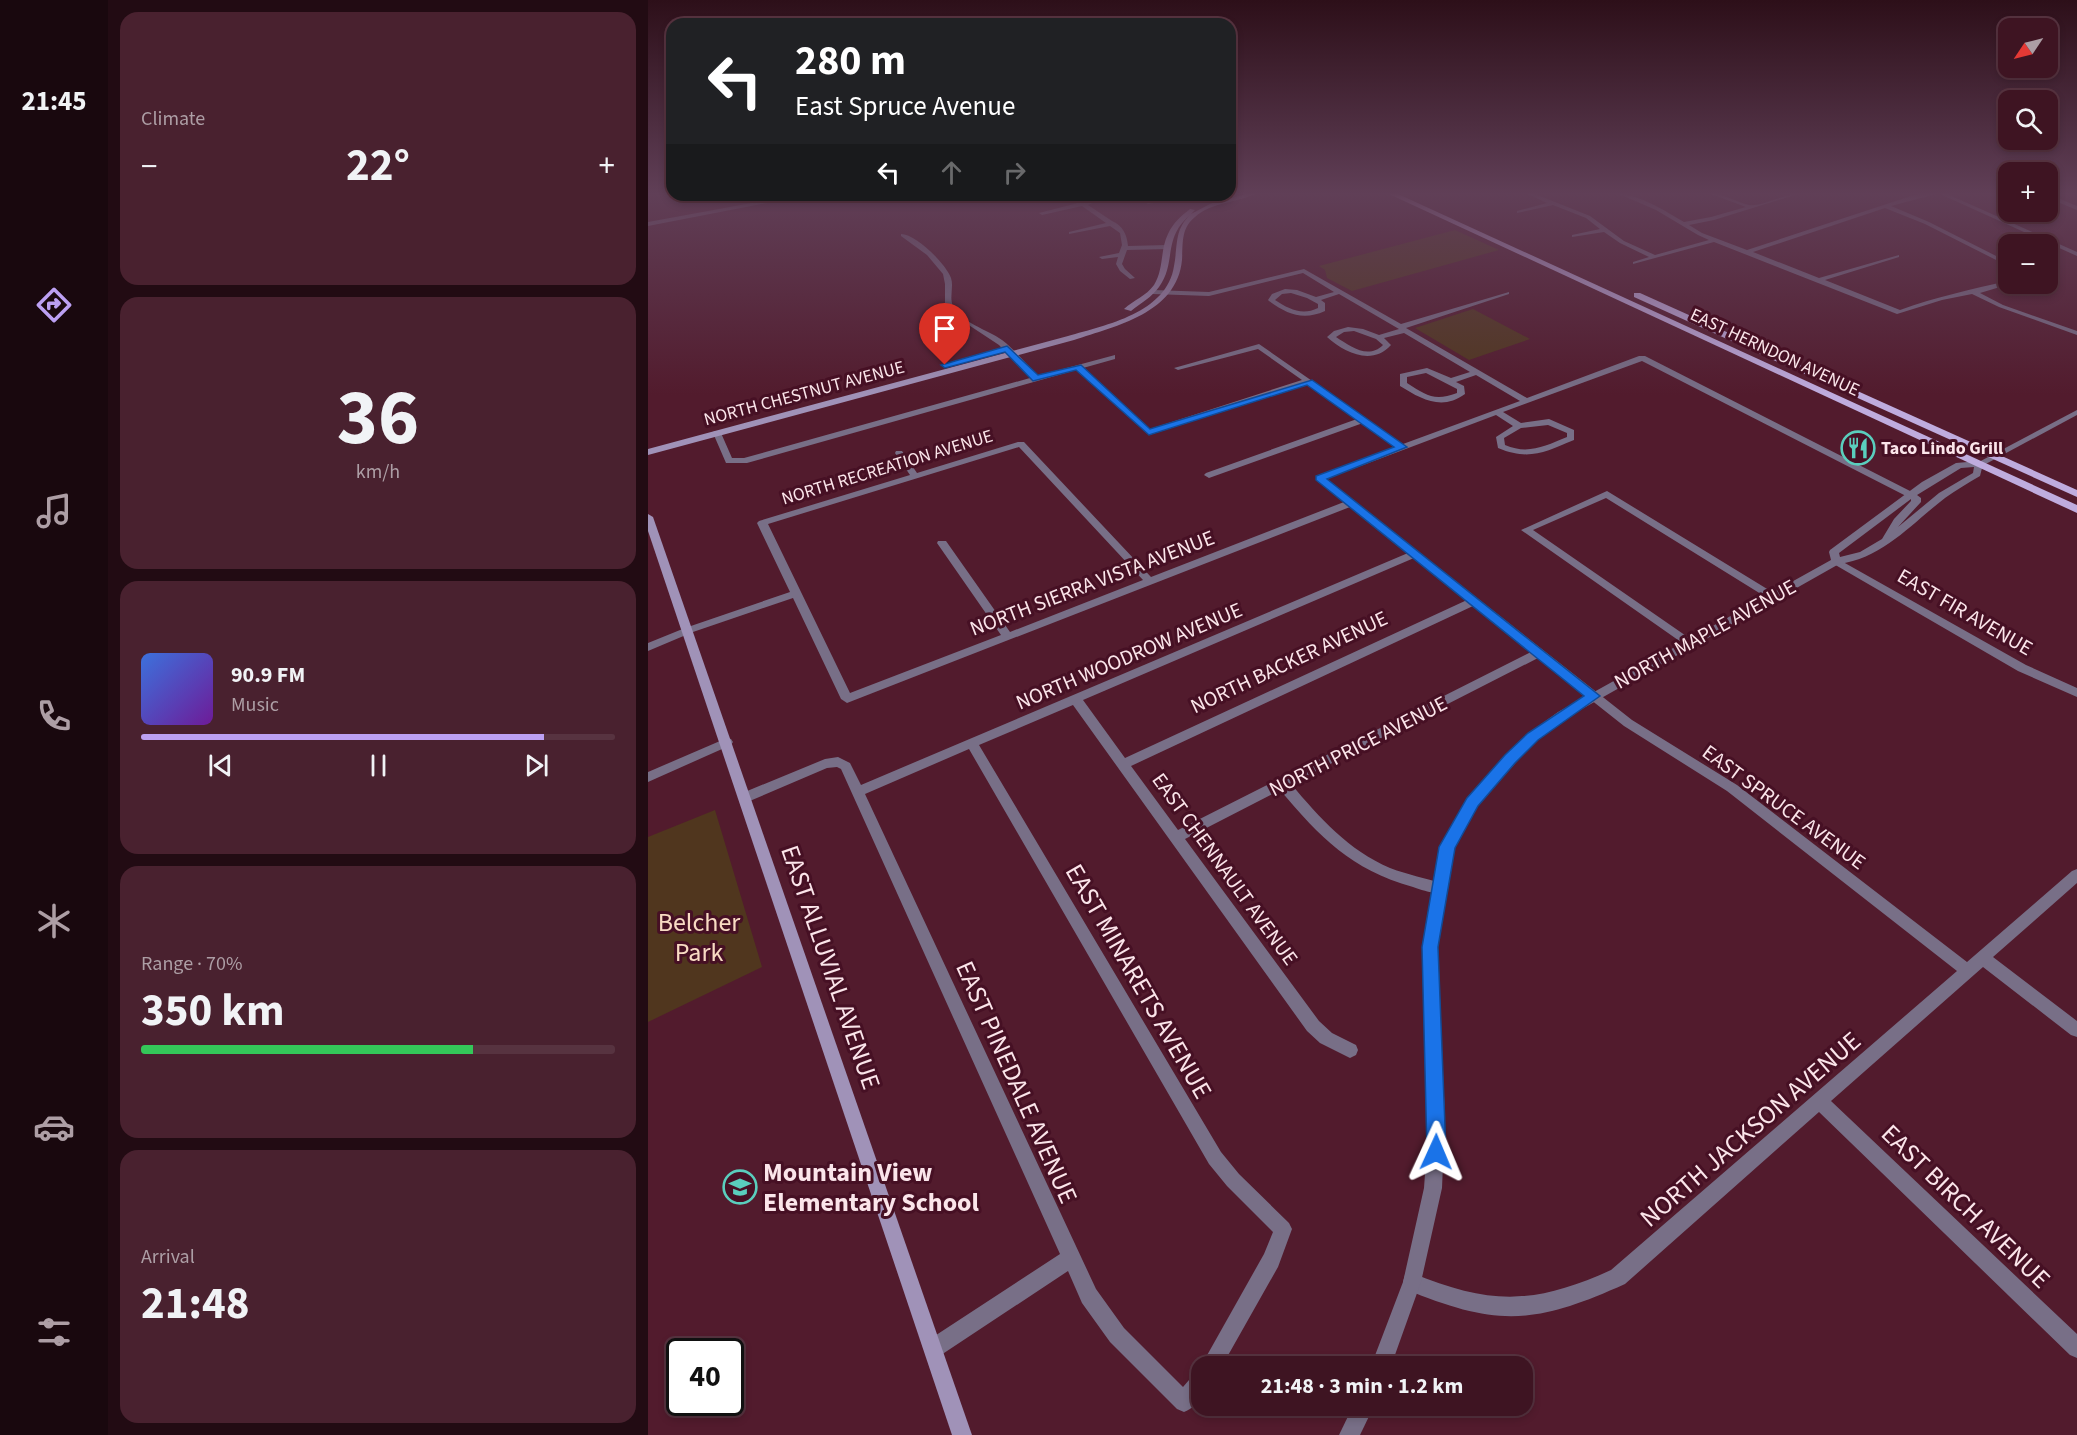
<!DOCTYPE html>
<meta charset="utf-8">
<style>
body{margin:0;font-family:"Source Sans 3",sans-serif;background:#49212f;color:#f1f3f6;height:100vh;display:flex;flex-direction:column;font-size:22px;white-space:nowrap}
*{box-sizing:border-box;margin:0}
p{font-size:20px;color:#ad9ea5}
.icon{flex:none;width:33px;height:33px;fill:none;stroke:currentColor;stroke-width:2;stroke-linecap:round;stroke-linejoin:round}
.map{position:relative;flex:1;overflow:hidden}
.sheet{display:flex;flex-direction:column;gap:12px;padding:12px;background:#220b13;width:540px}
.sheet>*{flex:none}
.hud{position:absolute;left:18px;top:18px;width:570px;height:183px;border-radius:18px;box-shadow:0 3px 9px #0003,0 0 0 2px #573340;background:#202124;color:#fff;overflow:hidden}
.needle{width:39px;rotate:235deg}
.tools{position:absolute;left:1350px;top:18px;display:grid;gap:12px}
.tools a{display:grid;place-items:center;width:60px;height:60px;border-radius:12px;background:#3e1422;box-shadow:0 3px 9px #0003,0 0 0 2px #573340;font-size:30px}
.speed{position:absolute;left:18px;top:1338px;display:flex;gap:12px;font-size:30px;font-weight:700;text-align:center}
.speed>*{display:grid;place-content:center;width:78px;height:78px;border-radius:50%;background:#3e1422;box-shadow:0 3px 9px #0003,0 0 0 2px #573340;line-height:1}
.speed .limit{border:3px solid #111;border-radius:9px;background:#fff;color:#111}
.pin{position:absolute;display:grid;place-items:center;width:51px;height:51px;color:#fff;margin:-62px -26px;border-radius:50% 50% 50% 0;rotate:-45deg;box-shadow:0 0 6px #0007}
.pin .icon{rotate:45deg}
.me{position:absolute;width:66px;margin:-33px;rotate:1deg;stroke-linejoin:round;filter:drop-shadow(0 0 4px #0008)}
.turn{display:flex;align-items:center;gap:21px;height:126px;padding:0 30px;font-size:27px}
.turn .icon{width:78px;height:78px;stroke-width:2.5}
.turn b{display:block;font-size:42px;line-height:51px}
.lanes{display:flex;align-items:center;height:57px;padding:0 30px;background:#0003;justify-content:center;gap:30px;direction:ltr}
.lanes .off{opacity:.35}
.big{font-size:45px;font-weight:700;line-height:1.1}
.sheet .card{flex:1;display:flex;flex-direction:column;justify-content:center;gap:9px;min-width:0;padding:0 21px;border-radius:18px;background:#49212f}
.sheet .dial{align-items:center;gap:0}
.dial b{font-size:78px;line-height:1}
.song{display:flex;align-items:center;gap:18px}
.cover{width:72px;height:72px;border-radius:9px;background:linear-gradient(135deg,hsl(220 70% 55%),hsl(280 70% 35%))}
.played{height:6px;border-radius:3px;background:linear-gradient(90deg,#bca0f2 85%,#573340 85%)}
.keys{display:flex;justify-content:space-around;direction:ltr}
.heat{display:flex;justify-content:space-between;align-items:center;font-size:33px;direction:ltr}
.charge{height:9px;border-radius:4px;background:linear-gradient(90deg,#34c759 70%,#573340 0)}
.trip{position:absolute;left:543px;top:1356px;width:342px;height:60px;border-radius:18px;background:#3e1422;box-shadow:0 3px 9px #0003,0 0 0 2px #573340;font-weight:700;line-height:60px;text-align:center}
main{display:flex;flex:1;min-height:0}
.tab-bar{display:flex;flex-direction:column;width:108px;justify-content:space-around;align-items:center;background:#19080e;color:#ad9ea5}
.tab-bar .icon{width:42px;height:42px}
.tab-bar .current{color:#bca0f2}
.tab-bar b{font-size:27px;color:#f1f3f6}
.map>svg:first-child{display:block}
</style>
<main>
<nav class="tab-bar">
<b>21:45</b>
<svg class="icon current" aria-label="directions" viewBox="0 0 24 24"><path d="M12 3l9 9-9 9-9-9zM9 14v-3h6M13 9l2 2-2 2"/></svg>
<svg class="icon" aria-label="music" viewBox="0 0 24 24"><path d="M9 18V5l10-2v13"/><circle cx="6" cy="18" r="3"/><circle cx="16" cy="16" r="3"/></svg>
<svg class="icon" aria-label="phone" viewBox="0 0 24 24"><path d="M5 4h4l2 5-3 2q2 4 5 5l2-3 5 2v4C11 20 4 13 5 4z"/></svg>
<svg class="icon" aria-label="climate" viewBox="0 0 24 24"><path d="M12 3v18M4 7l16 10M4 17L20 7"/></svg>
<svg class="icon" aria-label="car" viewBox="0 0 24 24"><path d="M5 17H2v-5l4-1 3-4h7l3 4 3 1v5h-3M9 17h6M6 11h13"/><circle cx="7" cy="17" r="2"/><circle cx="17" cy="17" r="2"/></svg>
<svg class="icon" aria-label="filters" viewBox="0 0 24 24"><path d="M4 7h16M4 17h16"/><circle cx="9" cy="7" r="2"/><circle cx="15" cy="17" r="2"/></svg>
</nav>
<section class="sheet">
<div class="card"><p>Climate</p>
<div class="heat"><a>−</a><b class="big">22°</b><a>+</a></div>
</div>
<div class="card dial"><b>36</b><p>km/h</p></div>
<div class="card">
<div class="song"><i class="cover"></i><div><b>90.9 FM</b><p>Music</p></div></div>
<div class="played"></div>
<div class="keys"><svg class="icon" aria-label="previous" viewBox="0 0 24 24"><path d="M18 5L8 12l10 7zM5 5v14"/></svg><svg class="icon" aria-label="pause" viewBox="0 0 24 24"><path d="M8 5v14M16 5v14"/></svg><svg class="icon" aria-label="next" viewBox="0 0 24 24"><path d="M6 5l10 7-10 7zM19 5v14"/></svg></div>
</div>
<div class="card"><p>Range · 70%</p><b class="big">350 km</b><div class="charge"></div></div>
<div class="card"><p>Arrival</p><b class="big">21:48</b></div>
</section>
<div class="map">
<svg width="1429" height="1435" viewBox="0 0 1429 1435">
<rect width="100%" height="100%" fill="#521b2d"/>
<g fill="#50361e">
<path d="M807 230 851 250 704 291 679 278 677 270 671 266Z"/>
<path d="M825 309 882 339 821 360 767 328Z"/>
<path d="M67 810 114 967 0 1022V837Z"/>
</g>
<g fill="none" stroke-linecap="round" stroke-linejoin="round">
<g fill="#786f87" fill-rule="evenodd">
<path d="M880 194H887L942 216 976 241 1007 255 1061 240 1050 235 1008 210 971 194C991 194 1019 212 1036 222L1063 217 1098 207 1063 194C1077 194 1088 202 1101 205 1114 207 1135 194 1150 194L1066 220 1041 225 1054 233 1099 250 1266 195 1288 194 1243 206 1281 222 1360 262V266L1277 224 1237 208 1105 252 1171 278 1251 255V257L1177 280 1252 310C1288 297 1324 289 1360 281L1362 284 1332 293 1355 305 1429 331V335L1351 307 1324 294 1294 300 1249 314 1066 242 985 264V262L1001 257 972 243 956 232 924 237V235L952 229 938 218 905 205 869 213V211L899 203Z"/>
<path d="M1292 194H1299L1429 252V256Z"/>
<path d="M1400 194 1429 206V210L1400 198Z"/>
<path d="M148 195H160L0 226V222Z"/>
<path d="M419 195H426L436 202 454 195H462L440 205 464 221C474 225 479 234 480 246L519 245 522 247 519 249 479 250 474 264 477 269 487 278 482 279 472 271 468 264 470 257 454 259 451 257 471 253 474 245 472 233 462 226 421 234V232L458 223 434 206 394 215 391 213 430 203Z"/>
<path d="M487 195H494L505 203 500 204Z"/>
<path d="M534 195H543L562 202 557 203Z"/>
<path d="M253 234C268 234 298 264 303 278 306 287 301 297 305 306 313 323 339 329 354 340 367 350 378 363 389 376L467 355V359L435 368 502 429 654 380 610 349 530 370 526 368 611 344 755 444 872 401 828 375 808 382 816 386 817 394C794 411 773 399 752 386V374L779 368 803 378 822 372 756 333 736 338 743 345C724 366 697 353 679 337L686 331 700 327 715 329 731 335 751 329 691 294 673 300 677 303V311C655 321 639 314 621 301L620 300 624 294 637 289 649 290 668 297 686 292 655 273 561 296 505 294 502 292 505 290 561 292 656 269 753 324 861 292V294L758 328 879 398 991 356H997L1266 493V497H1260L994 361 855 412 873 423 901 419 926 430V440C897 452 881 461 850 448L848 437 865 426 848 415 678 479 984 720 1089 785 1319 962 1424 871 1429 869V883L1345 957 1429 1021V1037L1423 1035 1335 967 1183 1101 1429 1334V1358L1422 1355 1171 1112 977 1284C886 1325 849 1327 757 1289L755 1282 757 1275 764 1273C842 1305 886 1305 963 1270L1309 971 1079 791 976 726 890 658 643 784C672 818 700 850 742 868 760 875 778 878 796 884L798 888 796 892C787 895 774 890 765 887 702 869 673 838 632 790L537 839 671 1021 684 1033 708 1045 710 1050 708 1055 702 1058 672 1043 659 1031 425 705 331 745 573 1152 591 1174 641 1223 644 1229 630 1267 574 1366H553L616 1254 625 1232 579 1186 561 1164 321 749 217 794 448 1289 476 1328 535 1387 547 1373 554 1370C554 1389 556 1404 536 1412L529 1409 462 1342 434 1303 420 1271 293 1355 286 1358 279 1355 276 1348 279 1341 412 1254 193 769 189 767 179 768 97 803 92 802 91 798 92 794 177 759 190 757 202 763 213 785 760 553 702 507 199 703 193 699 145 598 45 632 0 651V643L37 628 142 592 109 523 111 521 262 475 247 453 248 451H254L269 473 370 442H376L503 577 696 502 668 480V476L748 447 715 423 561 478 556 475 558 473 709 419 659 384 501 435 428 370 99 463H78L65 433 66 431 73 433 84 458H96L382 378 351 345 304 314 297 304V284L295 274 279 255 253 236ZM643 293 659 298 670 304V308C654 316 641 309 627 300L634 294ZM706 331 728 339 735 345C720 360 702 346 688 337L696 332ZM778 373 809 389V393C786 402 778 395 759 383V377ZM900 425 919 433V437C897 446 880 455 857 445L856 438 873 428ZM371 447 495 580 362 632 298 541H290L289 543 353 635 202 693 120 524ZM766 558 819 600 477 758 435 700ZM825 606 883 652 530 830 483 766Z"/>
<path d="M1429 410V415L1334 466H1328L1327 464Z"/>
<path d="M959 491 1129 595 1130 597 1125 600 1121 599 958 498 885 530 1044 640 1046 643 1044 646 1040 647 873 530Z"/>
<path d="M1188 558 1378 665 1429 688V697L1370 671 1184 563V559Z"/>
<path d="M79 738 83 739 85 742 83 745 0 782V772Z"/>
</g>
<g fill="#786f87" fill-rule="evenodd">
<path d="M1331 461 1335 464 1332 476C1320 483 1308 490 1297 498 1263 524 1235 558 1191 564L918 718 889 739 829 806 806 847 789 947 797 1117 794 1188 773 1282 743 1366H723L755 1282 776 1188 781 1117 775 947 792 847 819 798 881 733 910 712 1183 560 1181 552 1182 550 1274 482 1308 463ZM1326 467 1325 473 1291 493 1250 527 1273 502V498L1269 495 1313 468ZM1263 499V501L1246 519 1234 539 1212 552 1192 557 1191 553Z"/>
<path d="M705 1406H726L712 1435H691Z"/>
</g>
<g fill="#a092b8" fill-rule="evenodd">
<path d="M598 194H607C588 203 564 202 547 217 533 228 535 243 534 260 529 313 468 326 426 340L0 455V449L420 336C458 325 519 313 526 266 530 246 526 230 542 215 514 239 529 262 511 287 504 297 493 303 483 311L476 309C486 300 498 296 506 285 516 269 512 250 520 234 525 223 533 216 542 209L547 210 543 214 562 204Z"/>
<path d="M0 514 5 517 324 1435H304L0 531Z"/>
</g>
<g fill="#bfacde" fill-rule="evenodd">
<path d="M741 194H750L1429 505V513Z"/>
<path d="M986 293H992L1429 490V497L986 297Z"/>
</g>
</g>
<linearGradient id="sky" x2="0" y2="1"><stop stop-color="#2d0f19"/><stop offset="0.49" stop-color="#603f57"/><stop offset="1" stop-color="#603f57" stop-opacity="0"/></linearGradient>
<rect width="1429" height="395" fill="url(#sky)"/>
<path fill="#1a73e8" stroke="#114b97" stroke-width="1.5" d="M359 346 390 375 433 365 502 429 664 380 759 447 679 479 952 696 890 740 867 763 830 806 807 848 790 947 798 1152 795 1159 788 1162 781 1159 779 1152 774 947 791 847 819 798 857 755 880 733 936 696 668 480V476L746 447 659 385 501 435 428 370 385 381 357 352 297 368 293 365Z"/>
<defs>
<g id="restaurant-ring" transform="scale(1.725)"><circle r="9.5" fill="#461024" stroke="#5acebd" stroke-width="1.5"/><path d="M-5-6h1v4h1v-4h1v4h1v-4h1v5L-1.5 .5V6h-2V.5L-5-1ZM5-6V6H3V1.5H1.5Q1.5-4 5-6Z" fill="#5acebd"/></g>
<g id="school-ring" transform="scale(1.725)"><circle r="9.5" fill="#461024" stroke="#5acebd" stroke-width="1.5"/><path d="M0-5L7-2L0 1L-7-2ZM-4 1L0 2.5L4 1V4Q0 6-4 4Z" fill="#5acebd"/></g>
</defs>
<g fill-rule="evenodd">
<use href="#restaurant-ring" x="1210" y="448"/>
<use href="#school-ring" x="92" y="1187"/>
</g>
<g text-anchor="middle" stroke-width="6" stroke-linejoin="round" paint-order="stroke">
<g font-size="18" fill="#fbe5ea" stroke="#461024">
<text transform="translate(1127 352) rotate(25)" y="6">EAST HERNDON AVENUE</text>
<text transform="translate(156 393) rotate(-15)" y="6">NORTH CHESTNUT AVENUE</text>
<text transform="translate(239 467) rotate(-17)" y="6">NORTH RECREATION AVENUE</text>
</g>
<g font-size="18" font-weight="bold" fill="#fbe5ea" stroke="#461024" text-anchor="start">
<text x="1233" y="454">Taco Lindo Grill</text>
</g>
<g font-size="21" fill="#fbe5ea" stroke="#461024">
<text transform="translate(444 583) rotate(-21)" y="7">NORTH SIERRA VISTA AVENUE</text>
<text transform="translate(1317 612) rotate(30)" y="7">EAST FIR AVENUE</text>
<text transform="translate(1057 634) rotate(-29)" y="7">NORTH MAPLE AVENUE</text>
<text transform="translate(481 656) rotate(-23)" y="7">NORTH WOODROW AVENUE</text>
<text transform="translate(641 662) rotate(-25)" y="7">NORTH BACKER AVENUE</text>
<text transform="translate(710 746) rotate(-27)" y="7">NORTH PRICE AVENUE</text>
<text transform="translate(1136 807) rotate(36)" y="7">EAST SPRUCE AVENUE</text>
<text transform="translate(577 869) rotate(54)" y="7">EAST CHENNAULT AVENUE</text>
</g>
<g font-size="26" fill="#f8dbc3" stroke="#461024">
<text x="51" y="931">Belcher<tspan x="51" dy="30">Park</tspan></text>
</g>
<g font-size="26" fill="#fbe5ea" stroke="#461024">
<text transform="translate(183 967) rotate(71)" y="9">EAST ALLUVIAL AVENUE</text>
<text transform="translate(491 981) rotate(60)" y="9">EAST MINARETS AVENUE</text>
<text transform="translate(369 1082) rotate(66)" y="9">EAST PINEDALE AVENUE</text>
<text transform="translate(1102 1129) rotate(-41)" y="9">NORTH JACKSON AVENUE</text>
<text transform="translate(1318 1206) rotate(44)" y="9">EAST BIRCH AVENUE</text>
</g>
<g font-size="26" font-weight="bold" fill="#fbe5ea" stroke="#461024" text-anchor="start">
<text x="115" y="1181">Mountain View<tspan x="115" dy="30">Elementary School</tspan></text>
</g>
</g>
</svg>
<div class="tools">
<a><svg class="needle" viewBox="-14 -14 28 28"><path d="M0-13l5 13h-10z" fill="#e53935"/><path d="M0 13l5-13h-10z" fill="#ad9ea5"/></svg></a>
<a><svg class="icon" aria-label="search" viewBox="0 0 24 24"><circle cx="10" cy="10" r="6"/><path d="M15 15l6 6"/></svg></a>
<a>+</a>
<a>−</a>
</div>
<div class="speed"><div class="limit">40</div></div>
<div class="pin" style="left:297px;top:365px;background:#d93025"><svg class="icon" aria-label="arrive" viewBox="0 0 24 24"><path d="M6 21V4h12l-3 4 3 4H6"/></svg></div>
<svg class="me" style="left:788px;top:1152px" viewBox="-20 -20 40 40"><path d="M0-17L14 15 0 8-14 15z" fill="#1a73e8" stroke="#fff" stroke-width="4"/></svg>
<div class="trip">21:48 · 3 min · 1.2 km</div>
<div class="hud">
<div class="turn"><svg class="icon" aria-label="left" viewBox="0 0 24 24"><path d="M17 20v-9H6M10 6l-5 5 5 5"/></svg><div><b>280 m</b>East Spruce Avenue</div></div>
<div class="lanes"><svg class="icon" aria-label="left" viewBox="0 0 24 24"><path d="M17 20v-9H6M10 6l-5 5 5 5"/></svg><svg class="icon off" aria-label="ahead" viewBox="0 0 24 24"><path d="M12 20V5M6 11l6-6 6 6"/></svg><svg class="icon off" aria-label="right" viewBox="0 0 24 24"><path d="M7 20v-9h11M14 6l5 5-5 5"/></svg></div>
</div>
</div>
</main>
